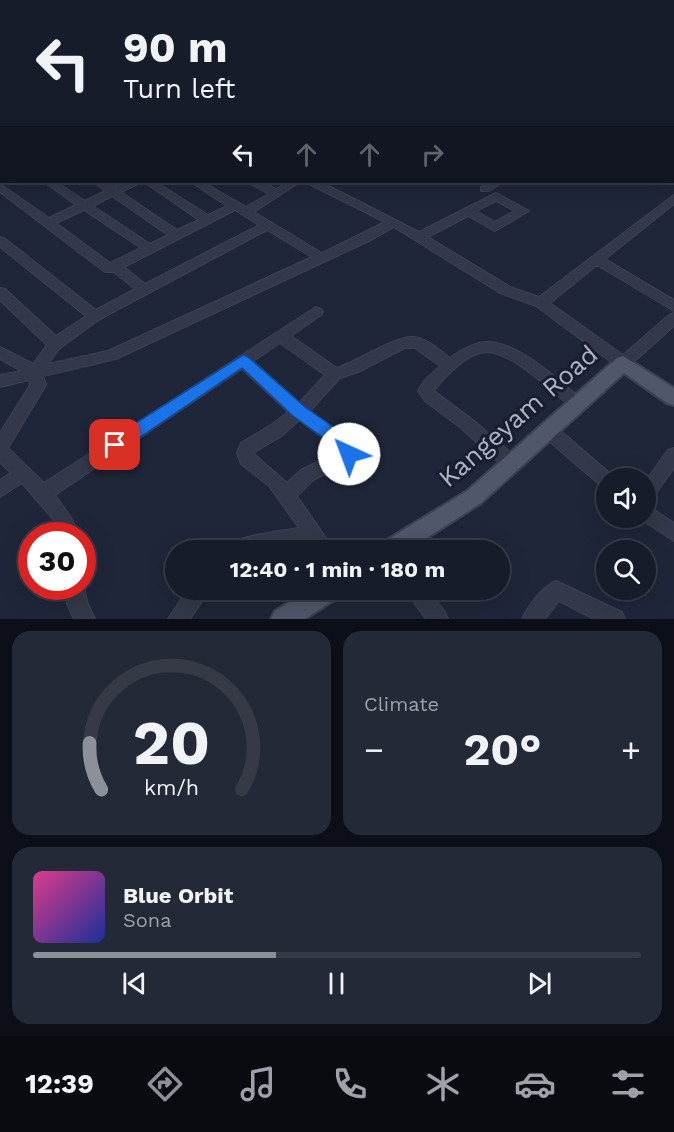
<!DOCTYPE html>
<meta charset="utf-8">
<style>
body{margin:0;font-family:"Work Sans",sans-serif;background:#242937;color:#f1f3f6;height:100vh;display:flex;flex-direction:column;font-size:22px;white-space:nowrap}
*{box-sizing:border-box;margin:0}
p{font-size:20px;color:#9ea1a9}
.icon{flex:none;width:33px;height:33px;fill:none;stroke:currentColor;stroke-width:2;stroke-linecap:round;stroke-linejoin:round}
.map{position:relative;height:619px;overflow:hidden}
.panel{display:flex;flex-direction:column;gap:12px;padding:12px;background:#0d0f18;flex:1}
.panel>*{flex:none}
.guide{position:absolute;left:0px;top:0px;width:675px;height:183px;box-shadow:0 6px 24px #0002,0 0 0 2px #363a47;background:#171c2b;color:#f1f3f6;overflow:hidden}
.tools{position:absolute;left:596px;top:468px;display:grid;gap:12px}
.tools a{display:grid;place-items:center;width:60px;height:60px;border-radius:50%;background:#171c2b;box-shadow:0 6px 24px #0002,0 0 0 2px #363a47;font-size:30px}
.speed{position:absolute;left:18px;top:522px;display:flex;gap:12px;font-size:30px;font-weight:700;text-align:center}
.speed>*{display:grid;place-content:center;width:78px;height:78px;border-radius:50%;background:#171c2b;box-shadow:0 6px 24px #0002,0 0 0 2px #363a47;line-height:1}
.speed .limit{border:9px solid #d22;background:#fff;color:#111}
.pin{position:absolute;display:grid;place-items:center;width:51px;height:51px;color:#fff;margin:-26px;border-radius:12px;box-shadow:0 3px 9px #0006}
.me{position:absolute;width:66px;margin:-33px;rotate:317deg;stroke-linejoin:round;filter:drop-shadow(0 0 4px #0008)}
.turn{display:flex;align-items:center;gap:21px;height:126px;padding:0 24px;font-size:27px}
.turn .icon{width:78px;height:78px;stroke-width:2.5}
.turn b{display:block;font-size:42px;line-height:51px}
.lanes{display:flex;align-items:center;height:57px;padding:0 24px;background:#0003;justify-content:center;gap:30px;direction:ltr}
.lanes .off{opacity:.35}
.big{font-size:45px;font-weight:700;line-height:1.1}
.panel .card{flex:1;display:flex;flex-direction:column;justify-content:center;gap:9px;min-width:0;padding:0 21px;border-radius:18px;background:#242937}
.panel .dial{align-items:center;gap:0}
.dial svg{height:156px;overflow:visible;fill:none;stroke:#363a47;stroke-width:7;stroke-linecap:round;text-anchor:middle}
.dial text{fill:#f1f3f6;stroke:none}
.song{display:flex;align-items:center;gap:18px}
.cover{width:72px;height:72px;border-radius:9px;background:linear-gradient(135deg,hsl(330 70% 55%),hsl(230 70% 35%))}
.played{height:6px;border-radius:3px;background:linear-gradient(90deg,#8c9099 40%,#363a47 40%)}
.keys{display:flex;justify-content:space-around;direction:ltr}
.heat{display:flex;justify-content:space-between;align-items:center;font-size:33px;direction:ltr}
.panel .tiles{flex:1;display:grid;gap:12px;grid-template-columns:1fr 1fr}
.card:last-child{grid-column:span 2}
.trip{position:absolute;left:165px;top:540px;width:345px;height:60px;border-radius:30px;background:#171c2b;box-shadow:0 6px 24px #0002,0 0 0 2px #363a47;font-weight:700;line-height:60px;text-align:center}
.tabs{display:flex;height:96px;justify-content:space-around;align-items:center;background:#090b11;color:#9ea1a9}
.tabs .icon{width:42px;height:42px}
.tabs .active{color:#8c9099}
.tabs b{font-size:27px;color:#f1f3f6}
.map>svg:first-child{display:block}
</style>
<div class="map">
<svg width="674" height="619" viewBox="0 0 674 619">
<rect width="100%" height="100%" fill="#1f2639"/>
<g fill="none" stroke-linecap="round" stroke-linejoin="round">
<g stroke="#3c4253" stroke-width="2">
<g id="minor">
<path d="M25 0H37L23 2Z"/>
<path d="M105 0H118L103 2Z"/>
<path d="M123 0H131L132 2H124Z"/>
<path d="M176 0H184L185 2H177Z"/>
<path d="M228 0H236L237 2H229Z"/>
<path d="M345 0H353V2H346Z"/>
<path d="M569 0H579L580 2H570Z"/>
<path d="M615 0 627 2H616Z"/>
<path d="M665 0H674L664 2Z"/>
<rect x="0" y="5" width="2" height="4"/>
<rect x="0" y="29" width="2" height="5"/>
<rect x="0" y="47" width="2" height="5"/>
<path d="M0 73 2 74V80L0 79Z"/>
<path d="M0 110H2V117L0 116Z"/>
<path d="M44 182H56L85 201 105 191 94 182H106L114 187 126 182H139L138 184 121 192 177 230 199 220 144 182H156L208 215 227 206 191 182H203L246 207 269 194 251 184 250 182H262L276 189 288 182H300L254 212 322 253 385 222 309 184 308 182H321L419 232 496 193 529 211 495 231 468 216 428 237 510 287 539 297 674 195V204L605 259 674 300V311L597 265 550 303 623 355 669 315 674 313V326L628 367H618L536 306 500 293 394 227 371 240 116 359 43 376 46 385 8 448 44 483 316 307 321 309 323 312 321 315 291 336 337 368C358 361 393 337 412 337 426 337 439 350 450 358 461 350 474 342 488 342 520 343 559 380 582 400L585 404 582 408 577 410 572 408C553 392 511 351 486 352 467 353 444 377 434 391L473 420 517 458 519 463 517 468 511 470 505 468 461 428 425 401 418 391 424 381 440 366 415 348H405L358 372 340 378 310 411 354 443 357 454 355 459 313 480 297 496 334 550H315L309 543 259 550H221L224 544C248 535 274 532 299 528L269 486 241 464 237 453 241 443 271 425 288 412 242 369 55 495 72 519 79 536H61L53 519 22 483 0 497V480L11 473 0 462V433L30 385 29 380 0 387V375L21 371 0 359V347L33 364 47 345 0 300V288L5 289 56 336 86 316 0 247V237L4 238 96 310 135 289 114 272H105L0 192V184L49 218 76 205ZM112 196 168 235 150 244 93 206ZM496 201 515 211 495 222 476 211ZM84 210 141 248 110 263 56 223ZM235 210 259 225 145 284 124 267ZM267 230 312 257 108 351 48 364 60 348 100 319ZM280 343 325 375 299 403 253 361ZM299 420 340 451 301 470 287 483 253 453 283 435Z"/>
<path d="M491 182H503L489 191H481V187Z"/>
<path d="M548 424 554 425 612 475 614 478H606V487L600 485 542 435 540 430 542 425Z"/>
<path d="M674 448V468L651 500 645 502V482L668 450Z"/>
<path d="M645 504 674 523V541L639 518H645Z"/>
<path d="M83 580 87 602 95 619H74L67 604V586H82Z"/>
<path d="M556 581 622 612 625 619H594L559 601 545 619H522C528 606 543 586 556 581Z"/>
<path d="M178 590H198L203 600 190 619H168L182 598Z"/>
<path d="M405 590H427L445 612 448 619H426Z"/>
</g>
</g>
<g stroke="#3c4253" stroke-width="4">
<g id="major">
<path d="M623 356 674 388V405L667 403 624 373 481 503 408 550H379L382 543 467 491 617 358Z"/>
<path d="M309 590H341L337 598 305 619H271L275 611Z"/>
</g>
</g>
<g stroke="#3a4051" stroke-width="2">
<rect id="highway" x="0" y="149" width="2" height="10"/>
</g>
<use href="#minor" fill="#33394a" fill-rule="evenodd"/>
<use href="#major" fill="#50576a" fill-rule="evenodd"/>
<use href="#highway" fill="#70684f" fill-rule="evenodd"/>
<g stroke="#3c4253" stroke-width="12" stroke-linecap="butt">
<path id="major-bridge" d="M363 0 365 2"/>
</g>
<use href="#major-bridge" stroke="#50576a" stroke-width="10"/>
</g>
<g fill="#283046">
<path d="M297 0H311V2H298Z"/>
<path d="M449 0H494L489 2H443Z"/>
</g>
<g fill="#444c62" stroke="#545c72" stroke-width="1.5">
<path d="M196 0H213L215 2H198Z"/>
<path d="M415 0H449L443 2 410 1Z"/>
</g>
<path fill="#1a73e8" stroke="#114b97" stroke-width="1.5" d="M243 355 248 357 305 407 350 439 357 448 355 459 349 461 343 459 339 449 293 416 242 368 121 450 115 452 109 450 107 445 109 440Z"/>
<g text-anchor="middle" stroke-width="6" stroke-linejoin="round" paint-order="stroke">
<g font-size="26" fill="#adb3c6" stroke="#181e2e">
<text transform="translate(518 416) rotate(-41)" y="9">Kangeyam Road</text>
</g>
</g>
</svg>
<div class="tools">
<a><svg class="icon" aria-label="sound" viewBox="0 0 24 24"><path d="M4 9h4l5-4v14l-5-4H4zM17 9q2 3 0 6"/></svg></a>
<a><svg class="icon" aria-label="search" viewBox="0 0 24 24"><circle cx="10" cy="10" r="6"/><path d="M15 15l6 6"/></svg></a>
</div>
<div class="speed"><div class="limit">30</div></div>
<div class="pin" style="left:115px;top:445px;background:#d93025"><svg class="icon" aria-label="arrive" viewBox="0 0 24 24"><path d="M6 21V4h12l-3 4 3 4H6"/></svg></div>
<svg class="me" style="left:349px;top:454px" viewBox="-20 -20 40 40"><circle r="19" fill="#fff"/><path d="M0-13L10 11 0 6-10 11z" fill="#1a73e8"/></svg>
<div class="trip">12:40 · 1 min · 180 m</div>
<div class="guide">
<div class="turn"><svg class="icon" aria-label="left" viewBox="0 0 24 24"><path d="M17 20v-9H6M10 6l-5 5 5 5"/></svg><div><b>90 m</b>Turn left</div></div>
<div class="lanes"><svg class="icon" aria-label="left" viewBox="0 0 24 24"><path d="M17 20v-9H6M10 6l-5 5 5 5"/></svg><svg class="icon off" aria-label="ahead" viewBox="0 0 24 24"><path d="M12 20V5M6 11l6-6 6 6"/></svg><svg class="icon off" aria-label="ahead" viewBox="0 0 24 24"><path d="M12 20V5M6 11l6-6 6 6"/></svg><svg class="icon off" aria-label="right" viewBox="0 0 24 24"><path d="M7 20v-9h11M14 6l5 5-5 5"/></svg></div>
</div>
</div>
<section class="panel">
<div class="tiles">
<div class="card dial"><svg viewBox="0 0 100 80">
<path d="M14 69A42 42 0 1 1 86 69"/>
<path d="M14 69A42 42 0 0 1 8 45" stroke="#8c9099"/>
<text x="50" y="56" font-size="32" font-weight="700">20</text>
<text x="50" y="72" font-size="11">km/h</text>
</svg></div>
<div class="card"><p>Climate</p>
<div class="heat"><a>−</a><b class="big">20°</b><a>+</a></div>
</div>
<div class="card">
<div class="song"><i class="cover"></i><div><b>Blue Orbit</b><p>Sona</p></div></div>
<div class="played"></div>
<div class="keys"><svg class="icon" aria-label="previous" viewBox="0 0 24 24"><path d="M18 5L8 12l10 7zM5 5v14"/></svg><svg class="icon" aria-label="pause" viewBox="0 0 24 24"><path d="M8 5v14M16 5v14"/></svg><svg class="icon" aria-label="next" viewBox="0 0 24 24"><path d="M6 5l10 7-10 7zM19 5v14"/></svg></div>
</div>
</div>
</section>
<nav class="tabs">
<b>12:39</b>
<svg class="icon active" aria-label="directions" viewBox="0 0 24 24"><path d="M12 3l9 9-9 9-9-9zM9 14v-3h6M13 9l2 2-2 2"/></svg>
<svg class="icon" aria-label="music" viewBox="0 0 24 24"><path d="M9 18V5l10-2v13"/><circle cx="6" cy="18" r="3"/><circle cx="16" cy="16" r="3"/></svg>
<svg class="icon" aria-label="phone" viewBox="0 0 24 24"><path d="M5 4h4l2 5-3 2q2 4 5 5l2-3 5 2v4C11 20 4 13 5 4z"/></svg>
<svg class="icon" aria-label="climate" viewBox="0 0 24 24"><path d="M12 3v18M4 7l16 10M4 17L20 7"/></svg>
<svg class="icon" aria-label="car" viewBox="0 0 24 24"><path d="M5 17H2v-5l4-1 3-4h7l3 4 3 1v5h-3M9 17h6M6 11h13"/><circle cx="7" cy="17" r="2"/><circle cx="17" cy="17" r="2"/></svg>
<svg class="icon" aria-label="filters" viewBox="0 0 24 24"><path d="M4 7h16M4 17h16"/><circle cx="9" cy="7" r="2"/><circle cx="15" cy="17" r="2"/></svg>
</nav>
